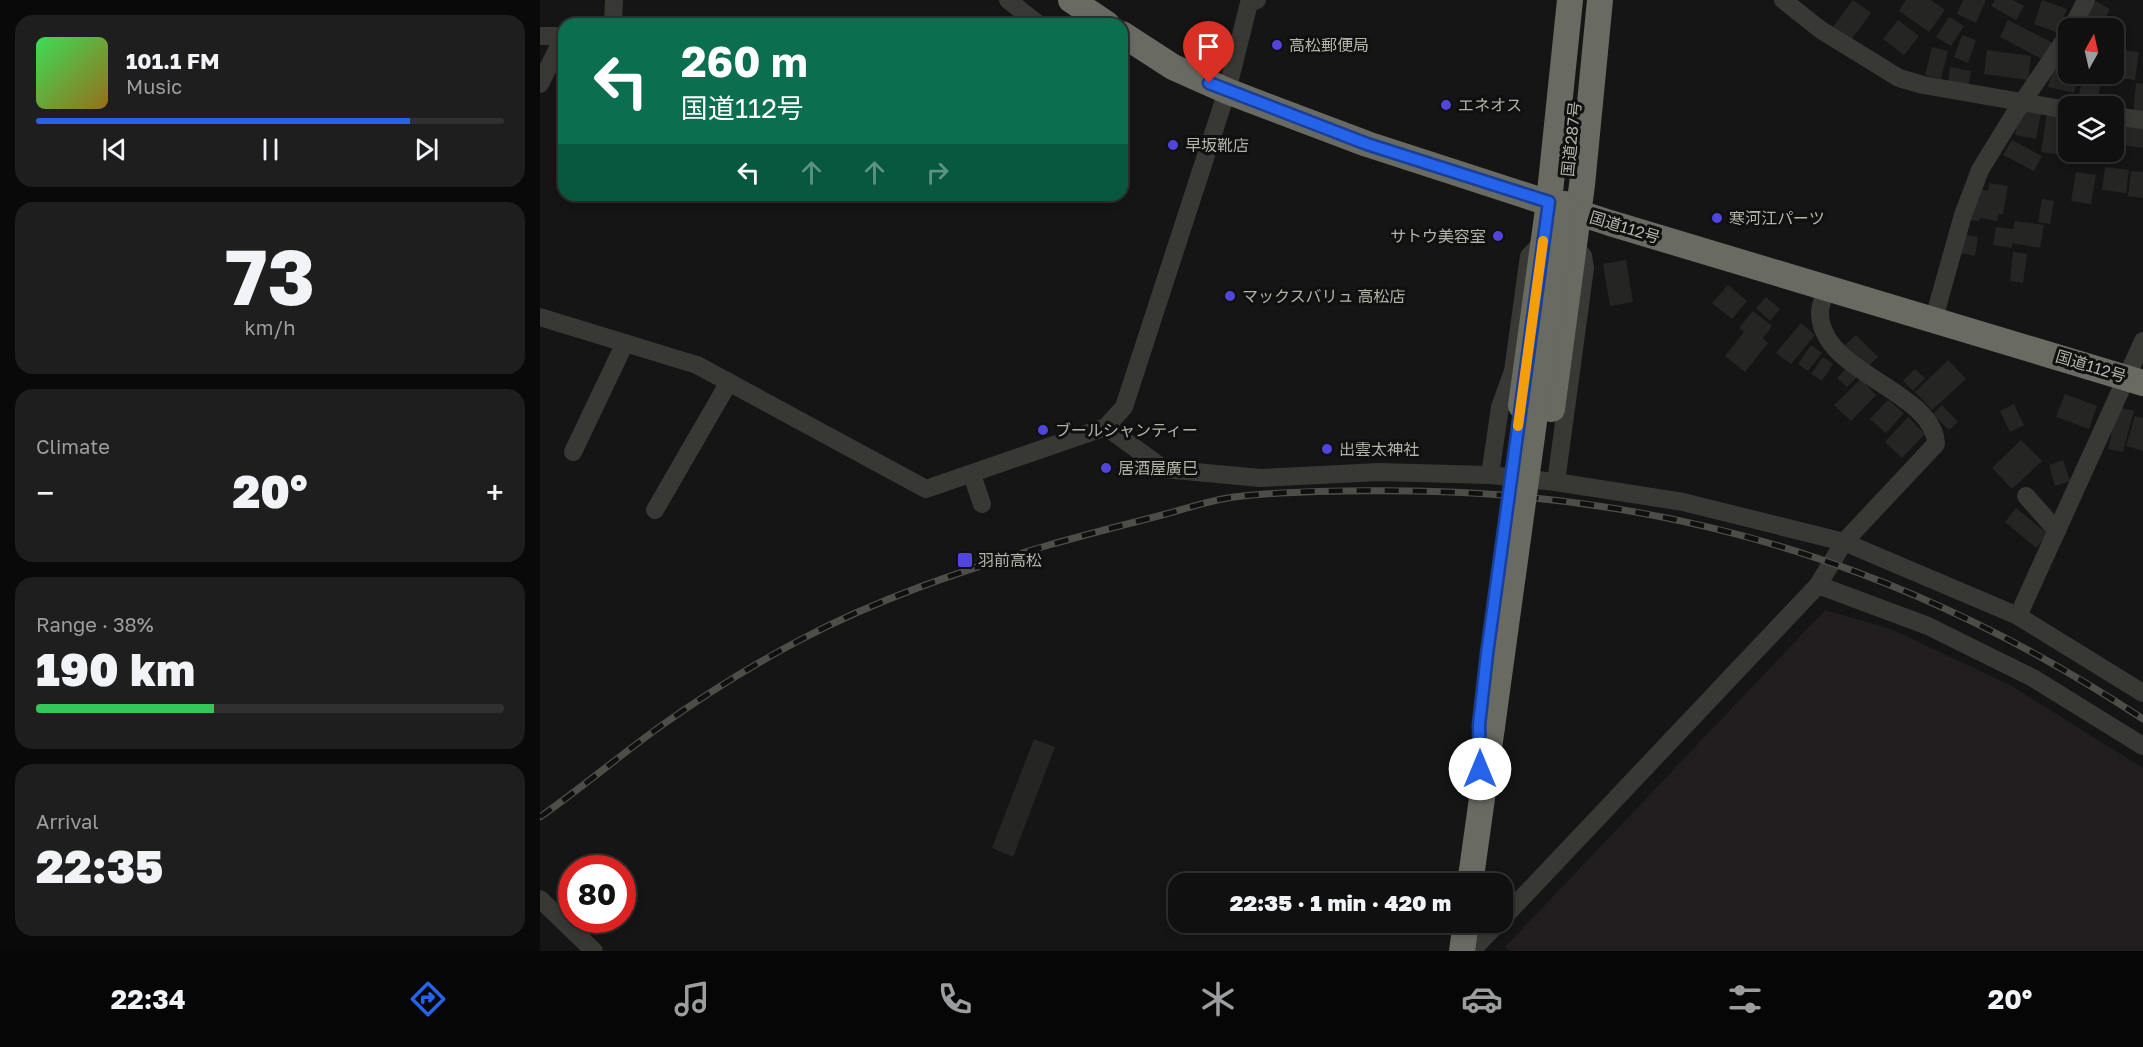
<!DOCTYPE html>
<meta charset="utf-8">
<style>
body{margin:0;font-family:"Golos Text","Noto Sans JP",sans-serif;background:#1d1e1d;color:#f1f3f6;height:100vh;display:flex;flex-direction:column;font-size:22px;white-space:nowrap}
*{box-sizing:border-box;margin:0}
p{font-size:20px;color:#9b9d9e}
.icon{flex:none;width:33px;height:33px;fill:none;stroke:currentColor;stroke-width:2;stroke-linecap:round;stroke-linejoin:round}
.map{position:relative;flex:1;overflow:hidden}
.panel{display:flex;flex-direction:column;gap:15px;padding:15px;background:#080908;width:540px}
.panel>*{flex:none}
.guide{position:absolute;left:18px;top:18px;width:570px;height:183px;border-radius:18px;box-shadow:0 3px 9px #0003,0 0 0 2px #2f302f;background:#0b6e4f;color:#fff;overflow:hidden}
.needle{width:39px;rotate:8deg}
.controls{position:absolute;left:1518px;top:18px;display:grid;gap:12px}
.controls a{display:grid;place-items:center;width:66px;height:66px;border-radius:12px;background:#0f100f;box-shadow:0 3px 9px #0003,0 0 0 2px #2f302f;font-size:30px}
.speed{position:absolute;left:18px;top:855px;display:flex;gap:12px;font-size:30px;font-weight:700;text-align:center}
.speed>*{display:grid;place-content:center;width:78px;height:78px;border-radius:50%;background:#0f100f;box-shadow:0 3px 9px #0003,0 0 0 2px #2f302f;line-height:1}
.speed .limit{border:9px solid #d22;background:#fff;color:#111}
.pin{position:absolute;display:grid;place-items:center;width:51px;height:51px;color:#fff;margin:-62px -26px;border-radius:50% 50% 50% 0;rotate:-45deg;box-shadow:0 0 6px #0007}
.pin .icon{rotate:45deg}
.me{position:absolute;width:66px;margin:-33px;rotate:0deg;stroke-linejoin:round;filter:drop-shadow(0 0 4px #0008)}
.turn{display:flex;align-items:center;gap:21px;height:126px;padding:0 24px;font-size:27px}
.turn .icon{width:78px;height:78px;stroke-width:2.5}
.turn b{display:block;font-size:42px;line-height:51px}
.lanes{display:flex;align-items:center;height:57px;padding:0 24px;background:#0003;justify-content:center;gap:30px;direction:ltr}
.lanes .off{opacity:.35}
.big{font-size:45px;font-weight:800;line-height:1.1}
.panel .widget{flex:1;display:flex;flex-direction:column;justify-content:center;gap:9px;min-width:0;padding:0 21px;border-radius:18px;background:#1d1e1d}
.panel .dial{align-items:center;gap:0}
.dial b{font-size:78px;line-height:1}
.song{display:flex;align-items:center;gap:18px}
.cover{width:72px;height:72px;border-radius:9px;background:linear-gradient(135deg,hsl(130 70% 55%),hsl(40 70% 35%))}
.played{height:6px;border-radius:3px;background:linear-gradient(90deg,#2563eb 80%,#2f302f 80%)}
.keys{display:flex;justify-content:space-around;direction:ltr}
.heat{display:flex;justify-content:space-between;align-items:center;font-size:33px;direction:ltr}
.charge{height:9px;border-radius:4px;background:linear-gradient(90deg,#34c759 38%,#2f302f 0)}
.trip{position:absolute;left:628px;top:873px;width:345px;height:60px;border-radius:18px;background:#0f100f;box-shadow:0 3px 9px #0003,0 0 0 2px #2f302f;font-weight:800;line-height:60px;text-align:center}
.tab-bar{display:flex;height:96px;justify-content:space-around;align-items:center;background:#060606;color:#9b9d9e}
.tab-bar .icon{width:42px;height:42px}
.tab-bar .active{color:#2563eb}
.tab-bar b{font-size:27px;color:#f1f3f6}
main{display:flex;flex:1;min-height:0}
.map>svg:first-child{display:block}
</style>
<main>
<section class="panel">
<div class="widget">
<div class="song"><i class="cover"></i><div><b>101.1 FM</b><p>Music</p></div></div>
<div class="played"></div>
<div class="keys"><svg class="icon" aria-label="previous" viewBox="0 0 24 24"><path d="M18 5L8 12l10 7zM5 5v14"/></svg><svg class="icon" aria-label="pause" viewBox="0 0 24 24"><path d="M8 5v14M16 5v14"/></svg><svg class="icon" aria-label="next" viewBox="0 0 24 24"><path d="M6 5l10 7-10 7zM19 5v14"/></svg></div>
</div>
<div class="widget dial"><b>73</b><p>km/h</p></div>
<div class="widget"><p>Climate</p>
<div class="heat"><a>−</a><b class="big">20°</b><a>+</a></div>
</div>
<div class="widget"><p>Range · 38%</p><b class="big">190 km</b><div class="charge"></div></div>
<div class="widget"><p>Arrival</p><b class="big">22:35</b></div>
</section>
<div class="map">
<svg width="1603" height="951" viewBox="0 0 1603 951">
<rect width="100%" height="100%" fill="#141514"/>
<path fill="#221d1f" d="M1285 610 1351 629 1470 685 1603 768V951H969L965 947Z"/>
<g fill="#252624">
<path d="M1313 0 1331 13 1311 40 1293 27Z"/>
<path d="M1366 0H1391L1405 10 1389 32 1359 11Z"/>
<path d="M1423 0H1446L1436 23 1417 14Z"/>
<path d="M1455 0H1473L1484 6 1476 20 1451 6Z"/>
<path d="M1502 0 1527 9 1518 33 1494 24Z"/>
<path d="M1554 0 1570 9 1561 27 1544 19Z"/>
<path d="M1409 17 1424 26 1411 46 1396 37Z"/>
<path d="M1358 20 1379 36 1364 55 1343 39Z"/>
<path d="M1468 20 1513 43 1504 60 1460 37Z"/>
<path d="M1422 35 1436 40 1428 63 1414 57Z"/>
<path d="M1392 47 1408 51 1401 79 1385 75Z"/>
<path d="M1574 49 1599 52 1595 80 1569 77V74H1574Z"/>
<path d="M1447 50 1491 56 1488 80 1444 74Z"/>
<path d="M1515 62 1528 66V74H1539L1534 93 1508 87Z"/>
<path d="M1410 67 1431 71 1428 86 1408 82Z"/>
<path d="M1544 74H1564L1555 106 1537 102Z"/>
<path d="M1596 83 1603 84V115L1593 114Z"/>
<path d="M1480 110 1501 114 1496 139 1475 135Z"/>
<path d="M1507 113 1528 116 1529 156 1501 152Z"/>
<path d="M1578 121 1603 124V148L1575 144Z"/>
<path d="M1472 140 1502 156 1494 171 1463 155Z"/>
<path d="M1534 152H1558L1557 159 1533 155Z"/>
<path d="M1565 167 1589 170 1586 193 1562 190Z"/>
<path d="M1591 171 1603 172V198L1588 196Z"/>
<path d="M1536 172 1556 175 1551 204 1531 201Z"/>
<path d="M1449 183 1468 186 1463 214H1459L1457 221 1440 218 1439 221 1430 220 1434 199 1439 200 1441 189 1448 191Z"/>
<path d="M1502 199 1514 201 1510 224 1498 222Z"/>
<path d="M1475 221 1504 225 1500 248 1472 243V248L1453 245 1456 227 1473 229Z"/>
<path d="M1423 234 1438 237 1435 256 1420 253Z"/>
<path d="M1473 252 1487 254 1483 283 1470 281Z"/>
<path d="M1086 260 1093 302 1070 306 1063 264Z"/>
<path d="M1188 285 1207 301 1192 319 1172 303Z"/>
<path d="M1226 297 1240 309 1230 321 1216 308Z"/>
<path d="M1213 311 1232 326 1223 338 1228 343 1205 372 1185 356 1204 332 1199 328Z"/>
<path d="M1261 323 1275 335 1251 364 1236 353Z"/>
<path d="M1316 335 1338 357 1326 368 1304 346Z"/>
<path d="M1271 345 1282 353 1268 371 1258 364Z"/>
<path d="M1283 357 1293 364 1282 381 1271 374Z"/>
<path d="M1408 360 1426 379 1392 410 1375 392Z"/>
<path d="M1308 366 1318 376 1307 387 1297 378Z"/>
<path d="M1375 369 1385 378 1373 391 1363 381Z"/>
<path d="M1321 379 1336 395 1311 421 1294 405Z"/>
<path d="M1525 394 1557 406 1549 429 1516 417Z"/>
<path d="M1348 400 1364 413 1346 433 1330 419Z"/>
<path d="M1474 404 1484 425 1470 432 1460 411Z"/>
<path d="M1402 405 1418 422 1409 430 1393 414Z"/>
<path d="M1578 407 1594 411 1583 452 1568 449Z"/>
<path d="M1595 416 1603 418V451L1586 446Z"/>
<path d="M1368 417 1385 434 1362 458 1345 442Z"/>
<path d="M1481 440 1502 461 1472 489 1452 468Z"/>
<path d="M1523 460 1530 481 1515 486 1509 465Z"/>
<path d="M1476 508 1508 534 1496 548 1465 522Z"/>
<path d="M494 739 515 747 473 857 452 848Z"/>
</g>
<g fill="none" stroke-linecap="round" stroke-linejoin="round">
<g stroke="#383935" stroke-width="18">
<path d="M468 0 498 24"/>
<path d="M1243 0 1281 30 1359 78 1383 85 1528 110"/>
<path d="M73 24 74 0"/>
<path d="M1532 28 1546 0"/>
<path d="M0 36H24"/>
<path d="M0 84 24 36"/>
<path d="M1574 116 1603 120"/>
<path d="M0 317 157 365 386 489 566 427 584 407 687 91 709 3 717 0"/>
<path d="M1394 318 1423 215 1440 170 1475 113 1528 35"/>
<path d="M566 427 624 469 720 478 839 472 950 475 1016 482 1143 502 1304 542 1478 616 1603 693"/>
<path d="M33 452 85 343"/>
<path d="M432 475 442 504"/>
<path d="M950 475 960 407 973 371 989 256 1003 242"/>
<path d="M1016 482 1045 268 1043 256 1034 246"/>
<path d="M1486 496 1517 531"/>
<path d="M115 510 189 382"/>
<path d="M1278 585 1388 626 1493 678 1603 746"/>
<path d="M1478 616 1603 341"/>
<path d="M0 899 54 951"/>
<path d="M963 918 1278 585 1304 542 1396 444C1394 390 1279 373 1280 312 1280 304 1285 294 1288 286"/>
<path d="M923 944 936 946 959 922"/>
</g>
<g stroke="#696a62" stroke-width="26">
<path d="M531 0 567 24"/>
<path d="M582 34 633 67 687 91 827 144 1070 223 1603 383"/>
<path d="M981 406 1009 202 1030 0"/>
<path d="M1012 409 1042 185 1060 0"/>
<path d="M930 884 952 727"/>
<path d="M922 951 926 922"/>
</g>
<g stroke="#4d4e48" stroke-width="7">
<path id="rail" d="M0 817C40 789 78 757 118 728 163 696 209 667 258 641 337 599 423 570 509 545 548 534 587 524 626 514 648 508 671 500 694 497 754 490 816 490 876 491 1145 496 1379 571 1603 719"/>
</g>
<use href="#rail" stroke="#0f100f" stroke-width="4.5" stroke-dasharray="14" stroke-linecap="butt"/>
<path stroke="#696a62" stroke-width="26" d="M952 727 1024 204"/>
</g>
<g fill="none" stroke-linecap="round" stroke-linejoin="round">
<g stroke="#184099" stroke-width="15">
<path id="route" d="M669 83 827 144 1009 202 947 654 939 725 940 769"/>
</g>
<use href="#route" stroke="#2563eb" stroke-width="10"/>
<path stroke="#f59e0b" stroke-width="10" d="M978 426 1003 241"/>
</g>
<g fill="#5045dc" stroke="#0f100f" stroke-width="2">
<circle cx="737" cy="45" r="6"/>
<circle cx="906" cy="105" r="6"/>
<circle cx="633" cy="145" r="6"/>
<circle cx="1177" cy="218" r="6"/>
<circle cx="958" cy="236" r="6"/>
<circle cx="690" cy="296" r="6"/>
<circle cx="503" cy="430" r="6"/>
<circle cx="787" cy="449" r="6"/>
<circle cx="566" cy="468" r="6"/>
<rect x="417" y="552" width="16" height="16" rx="3"/>
</g>
<g text-anchor="middle" stroke-width="6" stroke-linejoin="round" paint-order="stroke">
<g font-size="16" fill="#b2b4a7" stroke="#0f100f" text-anchor="start">
<text x="749" y="51">高松郵便局</text>
<text x="918" y="111">エネオス</text>
<text x="645" y="151">早坂靴店</text>
<text x="1189" y="224">寒河江パーツ</text>
<text x="946" y="242" text-anchor="end">サトウ美容室</text>
<text x="702" y="302">マックスバリュ 高松店</text>
<text x="515" y="436">ブールシャンティー</text>
<text x="799" y="455">出雲太神社</text>
<text x="578" y="474">居酒屋廣巳</text>
<text x="438" y="566">羽前高松</text>
</g>
<g font-size="16" fill="#b2b4a7" stroke="#0f100f">
<text transform="translate(1031 139) rotate(-84)" y="6">国道287号</text>
<text transform="translate(1085 227) rotate(17)" y="6">国道112号</text>
<text transform="translate(1551 366) rotate(17)" y="6">国道112号</text>
</g>
</g>
</svg>
<div class="controls">
<a><svg class="needle" viewBox="-14 -14 28 28"><path d="M0-13l5 13h-10z" fill="#e53935"/><path d="M0 13l5-13h-10z" fill="#9b9d9e"/></svg></a>
<a><svg class="icon" aria-label="layers" viewBox="0 0 24 24"><path d="M12 4l9 5-9 5-9-5zM3 14l9 5 9-5"/></svg></a>
</div>
<div class="speed"><div class="limit">80</div></div>
<div class="pin" style="left:669px;top:83px;background:#d93025"><svg class="icon" aria-label="arrive" viewBox="0 0 24 24"><path d="M6 21V4h12l-3 4 3 4H6"/></svg></div>
<svg class="me" style="left:940px;top:769px" viewBox="-20 -20 40 40"><circle r="19" fill="#fff"/><path d="M0-13L10 11 0 6-10 11z" fill="#2563eb"/></svg>
<div class="trip">22:35 · 1 min · 420 m</div>
<div class="guide">
<div class="turn"><svg class="icon" aria-label="left" viewBox="0 0 24 24"><path d="M17 20v-9H6M10 6l-5 5 5 5"/></svg><div><b>260 m</b>国道112号</div></div>
<div class="lanes"><svg class="icon" aria-label="left" viewBox="0 0 24 24"><path d="M17 20v-9H6M10 6l-5 5 5 5"/></svg><svg class="icon off" aria-label="ahead" viewBox="0 0 24 24"><path d="M12 20V5M6 11l6-6 6 6"/></svg><svg class="icon off" aria-label="ahead" viewBox="0 0 24 24"><path d="M12 20V5M6 11l6-6 6 6"/></svg><svg class="icon off" aria-label="right" viewBox="0 0 24 24"><path d="M7 20v-9h11M14 6l5 5-5 5"/></svg></div>
</div>
</div>
</main>
<nav class="tab-bar">
<b>22:34</b>
<svg class="icon active" aria-label="directions" viewBox="0 0 24 24"><path d="M12 3l9 9-9 9-9-9zM9 14v-3h6M13 9l2 2-2 2"/></svg>
<svg class="icon" aria-label="music" viewBox="0 0 24 24"><path d="M9 18V5l10-2v13"/><circle cx="6" cy="18" r="3"/><circle cx="16" cy="16" r="3"/></svg>
<svg class="icon" aria-label="phone" viewBox="0 0 24 24"><path d="M5 4h4l2 5-3 2q2 4 5 5l2-3 5 2v4C11 20 4 13 5 4z"/></svg>
<svg class="icon" aria-label="climate" viewBox="0 0 24 24"><path d="M12 3v18M4 7l16 10M4 17L20 7"/></svg>
<svg class="icon" aria-label="car" viewBox="0 0 24 24"><path d="M5 17H2v-5l4-1 3-4h7l3 4 3 1v5h-3M9 17h6M6 11h13"/><circle cx="7" cy="17" r="2"/><circle cx="17" cy="17" r="2"/></svg>
<svg class="icon" aria-label="filters" viewBox="0 0 24 24"><path d="M4 7h16M4 17h16"/><circle cx="9" cy="7" r="2"/><circle cx="15" cy="17" r="2"/></svg>
<b>20°</b>
</nav>
